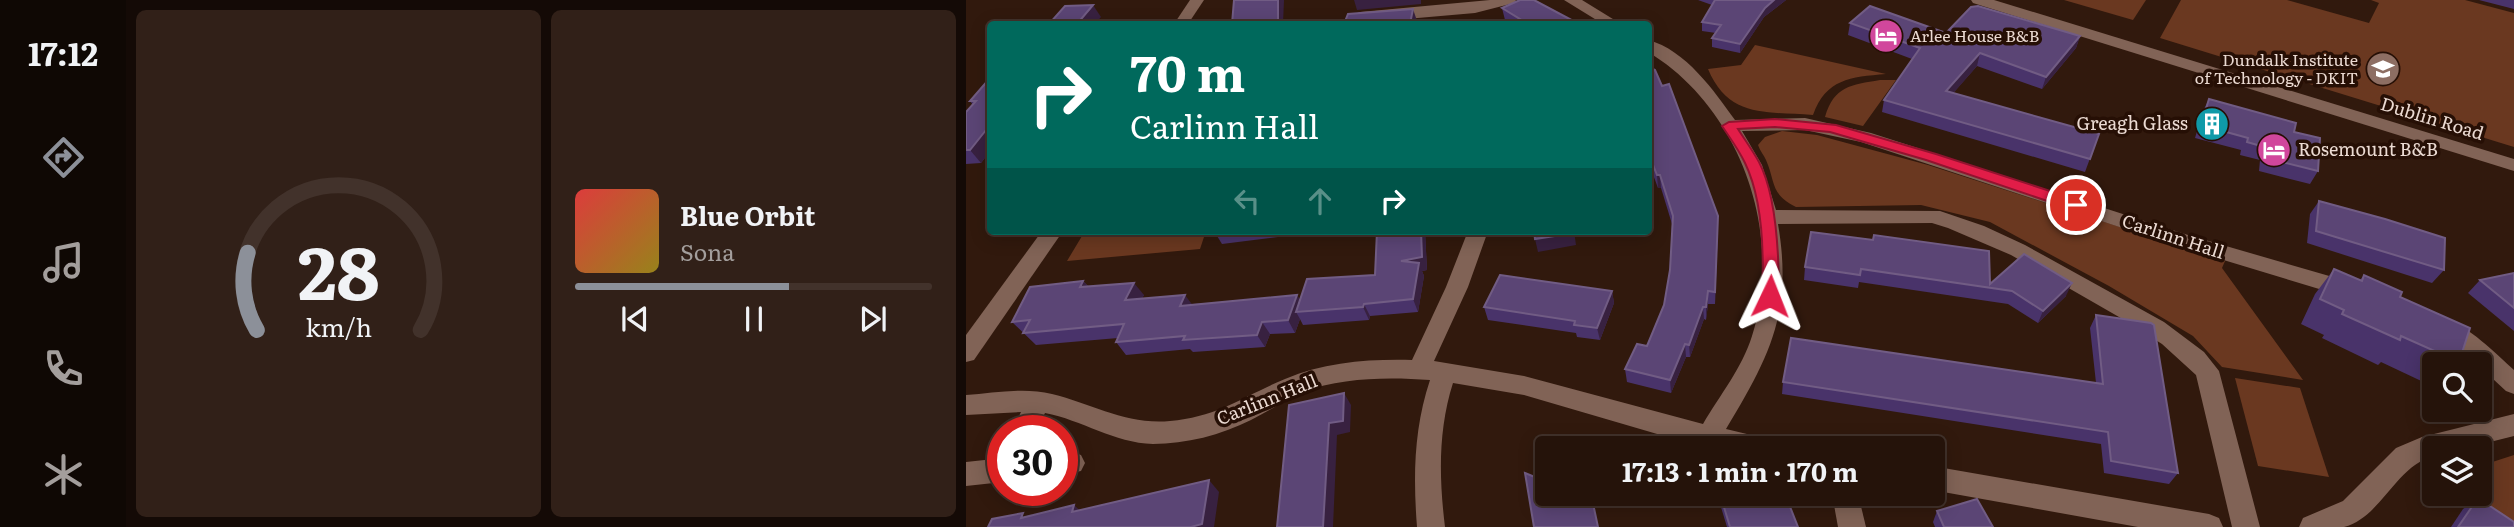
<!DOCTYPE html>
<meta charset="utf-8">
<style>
body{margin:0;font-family:Literata,serif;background:#312018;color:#f1f3f6;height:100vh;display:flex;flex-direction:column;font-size:26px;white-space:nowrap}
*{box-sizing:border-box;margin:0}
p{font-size:23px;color:#a39e9c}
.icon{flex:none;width:38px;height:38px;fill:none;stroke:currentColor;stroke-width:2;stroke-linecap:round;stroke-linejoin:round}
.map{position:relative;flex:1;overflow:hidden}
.sheet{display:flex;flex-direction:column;gap:10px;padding:10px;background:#140a06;width:840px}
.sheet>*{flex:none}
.top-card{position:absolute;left:21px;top:21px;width:665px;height:214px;border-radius:7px;box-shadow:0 4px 18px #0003,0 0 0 2px #42322b;background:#00695c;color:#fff;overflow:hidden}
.tools{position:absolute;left:1456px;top:352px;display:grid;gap:14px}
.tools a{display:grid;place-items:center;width:70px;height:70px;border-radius:7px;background:#25130a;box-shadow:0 4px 18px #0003,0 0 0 2px #42322b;font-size:35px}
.speed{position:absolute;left:21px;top:415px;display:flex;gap:14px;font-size:35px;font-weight:700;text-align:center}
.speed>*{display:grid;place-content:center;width:91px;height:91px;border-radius:50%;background:#25130a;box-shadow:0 4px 18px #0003,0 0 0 2px #42322b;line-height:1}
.speed .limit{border:10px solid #d22;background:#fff;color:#111}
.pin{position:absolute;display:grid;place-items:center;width:60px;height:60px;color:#fff;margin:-30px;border:4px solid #fff;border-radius:50%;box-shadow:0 2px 7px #0007}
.me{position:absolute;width:77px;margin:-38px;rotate:2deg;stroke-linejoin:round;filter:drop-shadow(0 0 5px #0008)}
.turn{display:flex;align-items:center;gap:24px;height:147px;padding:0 28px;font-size:32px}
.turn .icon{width:91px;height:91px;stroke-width:2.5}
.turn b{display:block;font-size:49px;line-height:60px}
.lanes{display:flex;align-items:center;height:66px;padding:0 28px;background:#0003;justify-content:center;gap:35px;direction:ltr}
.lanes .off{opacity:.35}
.sheet .tile{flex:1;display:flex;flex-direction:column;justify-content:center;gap:10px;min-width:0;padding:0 24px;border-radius:10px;background:#312018}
.sheet .dial{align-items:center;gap:0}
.dial svg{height:182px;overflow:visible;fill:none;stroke:#42322b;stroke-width:7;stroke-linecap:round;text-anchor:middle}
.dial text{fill:#f1f3f6;stroke:none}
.song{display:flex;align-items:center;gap:21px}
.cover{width:84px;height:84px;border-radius:10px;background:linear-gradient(135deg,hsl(0 70% 55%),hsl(50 70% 35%))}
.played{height:7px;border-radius:4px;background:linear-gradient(90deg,#8c9099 60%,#42322b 60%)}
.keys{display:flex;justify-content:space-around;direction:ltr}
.sheet .tiles{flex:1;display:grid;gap:10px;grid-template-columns:repeat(2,1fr)}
.trip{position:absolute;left:569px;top:436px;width:410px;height:70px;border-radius:7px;background:#25130a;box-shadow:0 4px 18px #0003,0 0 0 2px #42322b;font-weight:700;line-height:70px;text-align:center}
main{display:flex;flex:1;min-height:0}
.tab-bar{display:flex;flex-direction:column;width:126px;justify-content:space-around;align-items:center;background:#0f0804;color:#a39e9c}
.tab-bar .icon{width:49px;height:49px}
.tab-bar .selected{color:#8c9099}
.tab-bar b{font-size:32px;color:#f1f3f6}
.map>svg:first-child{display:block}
</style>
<main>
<nav class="tab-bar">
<b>17:12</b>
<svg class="icon selected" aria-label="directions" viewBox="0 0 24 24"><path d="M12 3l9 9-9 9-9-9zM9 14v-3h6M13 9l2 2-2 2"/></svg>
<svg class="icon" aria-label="music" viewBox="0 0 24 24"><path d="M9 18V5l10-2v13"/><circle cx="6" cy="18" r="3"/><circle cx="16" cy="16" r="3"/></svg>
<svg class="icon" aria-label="phone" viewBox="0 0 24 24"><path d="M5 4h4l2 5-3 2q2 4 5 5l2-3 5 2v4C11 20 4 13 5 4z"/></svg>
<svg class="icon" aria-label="climate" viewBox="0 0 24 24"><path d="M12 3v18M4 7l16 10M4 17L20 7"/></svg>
</nav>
<section class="sheet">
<div class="tiles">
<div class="tile dial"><svg viewBox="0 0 100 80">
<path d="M14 69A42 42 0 1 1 86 69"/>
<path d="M14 69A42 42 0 0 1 10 35" stroke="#8c9099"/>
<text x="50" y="56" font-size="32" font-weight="700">28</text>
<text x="50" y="72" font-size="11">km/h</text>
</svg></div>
<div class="tile">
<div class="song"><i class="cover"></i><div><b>Blue Orbit</b><p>Sona</p></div></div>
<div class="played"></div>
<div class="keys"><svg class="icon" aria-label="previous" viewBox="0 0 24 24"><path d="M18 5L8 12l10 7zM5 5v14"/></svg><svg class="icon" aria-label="pause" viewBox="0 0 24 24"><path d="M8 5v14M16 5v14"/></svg><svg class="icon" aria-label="next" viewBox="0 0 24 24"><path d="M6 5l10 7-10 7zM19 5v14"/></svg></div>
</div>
</div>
</section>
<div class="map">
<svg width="1548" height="527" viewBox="0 0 1548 527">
<rect width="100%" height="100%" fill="#31190d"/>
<g fill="#6a3820">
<path d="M1098 0H1180L1167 20Z"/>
<path d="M1215 0H1321L1403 23 1413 3 1405 0H1499L1548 13V147L1194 38Z"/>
<path d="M789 45 920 74C884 77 860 79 847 115 801 111 763 119 742 69L775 65Z"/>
<path d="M914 80H930L897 126 859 117C868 86 885 85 914 80Z"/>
<path d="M816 131 851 135 962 165 1259 261 1256 268 1337 380 1256 367 1227 336 1143 286 1024 222 955 205 830 207C804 194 810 183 800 160 798 155 794 151 792 145L799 137Z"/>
<path d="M119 231H240L234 249 101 261Z"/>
<path d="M1269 378 1334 388 1363 477 1292 466Z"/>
<path d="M1548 455V527H1537L1486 494H1514V466Z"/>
</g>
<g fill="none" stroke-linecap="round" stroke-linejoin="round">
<g fill="#816356" fill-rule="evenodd">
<path d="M224 0H238L222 24H208Z"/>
<path d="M524 0H550L548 3 509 13 383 24 389 14 394 12Z"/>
<path d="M598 0H616L655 24H637Z"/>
<path d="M682 40C720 50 748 91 769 120L839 118 905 133 1222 235 1391 284 1394 290 1391 296 1383 298 1208 245 895 142 839 130 776 131 796 165 810 210 974 211 1018 226 1059 245 1198 322 1238 352 1253 371 1294 527H1266L1230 375 1196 344 1153 317 1045 255 982 228 966 223 812 224C827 312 804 356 760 429L806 440 810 448H739L558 395 487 383C472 430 473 478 479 527H451C447 476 448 428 464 380 424 377 376 377 337 392 319 400 303 411 285 420 255 435 220 444 187 444 148 443 116 420 79 413L70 430H46L55 412 0 415V395C28 393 58 387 86 394 127 404 160 425 204 421 251 417 278 396 319 379 359 362 403 359 446 360L480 287 502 231H522L502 287 468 361 558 376 737 424C754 395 776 368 786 336 819 234 774 107 682 52Z"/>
<path d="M76 231H97L8 360 0 362V335Z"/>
<path d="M1478 318C1504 327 1528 352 1548 370V394L1540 391 1514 367V364L1470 333 1467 327 1470 321Z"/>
<path d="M1548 414V436L1500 448H1468V456C1429 466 1416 517 1378 527 1365 527 1347 527 1333 527L1337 518 1377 501 1430 448 1456 437Z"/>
<path d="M106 452 115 455 119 463 115 471 96 475V453Z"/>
<path d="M37 458V482L0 486V462Z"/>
<path d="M966 466 1243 514 1253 518 1257 527H1172L966 490Z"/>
<path d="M866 494H892L900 527H872Z"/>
</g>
<path fill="#816356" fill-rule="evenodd" d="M1005 0H1028L1548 159V171L1007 3Z"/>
</g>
<g fill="#49336a">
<path d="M732 0H820L798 17 774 53 746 47V38L750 33 736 31V22L746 5Z"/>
<path d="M1513 0H1548V9Z"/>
<path d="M536 8 613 24H546L539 20Z"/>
<path d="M884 23 980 33 1114 36 1110 48 1076 89 1011 66 987 93 1133 134 1119 172 916 112 918 100 946 59 882 35Z"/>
<path d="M682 66 752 229 749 304H742L740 320 738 319 724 357H720L705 393 661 382 659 369 681 346 698 305 704 270 706 224 695 188H692L682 161Z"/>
<path d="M24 78V151L15 163 0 164V112L7 105 4 101Z"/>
<path d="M1243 99 1328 132 1352 171 1344 184 1293 171 1294 160 1274 155 1275 150 1229 138 1237 111Z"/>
<path d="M1353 201 1478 270 1466 283 1341 243 1344 214Z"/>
<path d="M248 231H360L256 244Z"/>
<path d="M411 231H459L461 270 456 271 458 276 452 312 404 316 403 320 337 325 334 319 329 333 304 334 299 347 227 352 224 349 160 355 150 342 152 338 70 345 46 322 117 281 122 286 178 295 176 298 226 304 334 299 409 275Z"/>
<path d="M845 232 1024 284 1100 296 1072 323 1042 304 893 282 892 288 838 280 839 267Z"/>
<path d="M1368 269 1394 280 1398 275 1434 297 1493 362 1491 364H1468V387L1415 362 1412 365 1356 338 1358 335 1335 324 1349 294Z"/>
<path d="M1548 273V331L1502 293 1514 280Z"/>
<path d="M646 291 648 303 634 340 611 337 610 333 522 320 518 307Z"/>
<path d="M1130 315 1212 473 1203 484 1138 473 1135 444 816 394 817 382 1130 383 1124 328Z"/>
<path d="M751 494H819L832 527H761Z"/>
<path d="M1512 498 1548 527H1485L1497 509Z"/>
<path d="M971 511 1027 527H969L967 522Z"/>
</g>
<g fill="#382140">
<path d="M312 0H318L317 24H312Z"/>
<path d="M388 0H455V4L391 10Z"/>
<path d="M808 0H820L798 17 774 53V44L799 8Z"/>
<path d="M127 5 135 17 129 24H111Z"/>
<path d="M447 9 451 21 450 24H444Z"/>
<path d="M1114 36 1110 48 1076 89 1080 77Z"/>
<path d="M1014 53 1011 66 978 104 980 91Z"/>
<path d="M24 125V151L15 163 4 150Z"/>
<path d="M691 175H694L695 188H692Z"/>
<path d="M752 216V229L749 304V292Z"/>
<path d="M455 231H459L461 270 456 271 458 276 452 312 447 299 435 261Z"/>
<path d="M608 231 610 245 572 252 569 239Z"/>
<path d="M117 281 128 293 114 287Z"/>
<path d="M168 283 178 295 169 312 159 300Z"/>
<path d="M1106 283 1100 296 1072 323 1077 311Z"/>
<path d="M646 291 648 303 634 340 631 328Z"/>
<path d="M742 291V304L740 320V307Z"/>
<path d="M219 295 228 307 214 306Z"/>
<path d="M331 295 339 307 330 312 334 319 329 333 322 320Z"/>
<path d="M398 304 404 316 403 320 397 307Z"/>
<path d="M737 307 738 319 724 357 723 345Z"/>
<path d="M296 322 304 334 299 347 291 335Z"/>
<path d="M719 344 720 357 705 393 704 380Z"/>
<path d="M378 393 385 405 384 432 371 435 367 527H357L363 423Z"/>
<path d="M243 480 253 492 248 527H225Z"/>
<path d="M108 505 121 517 106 512Z"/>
</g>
<g fill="#5b4575" stroke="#715c84" stroke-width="2">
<path d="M268 0H312V24H266Z"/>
<path d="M554 0H568L613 24H562L536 8Z"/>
<path d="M749 0H808L799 8 774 44 746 38 755 25 736 22Z"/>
<path d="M127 5 111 24H83L99 6Z"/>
<path d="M904 6 980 33 1005 7 1012 6 1114 36 1080 77 1014 53 980 91 1133 134 1124 159 918 100 954 48 884 23Z"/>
<path d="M447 9 444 24H378L382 14Z"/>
<path d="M682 66 689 70 696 86 703 84 752 216 749 292 742 291 740 307H737L723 345 719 344 704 380 659 369 671 344 681 346 698 305 704 270 707 216 694 175H691L682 152V144H685L682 137Z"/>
<path d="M24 78V125L4 150H0V112L10 101H4Z"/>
<path d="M1243 99 1330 123 1328 132 1354 138 1352 171 1300 158 1302 148 1281 142 1282 138 1235 125Z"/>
<path d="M1353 201 1419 219 1479 238 1478 270 1350 231Z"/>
<path d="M411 231H455L456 257 435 261 453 263 447 299 398 304 397 307 330 312 341 279 409 275Z"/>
<path d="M568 231H607L608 233 569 239Z"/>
<path d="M845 232 907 240 908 235 1023 251 1024 284 1058 254 1106 283 1077 311 1046 291 895 269 894 275 839 267Z"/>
<path d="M1368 269 1396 281 1398 275 1436 292 1434 297 1504 328 1493 362 1435 336 1434 340 1376 314 1378 310 1354 299Z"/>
<path d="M1548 273V308L1514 280Z"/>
<path d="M534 275 646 291 631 328 608 325 609 321 518 307Z"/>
<path d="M117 281 114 287 168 283 159 300 219 295 214 306 331 295 322 320 296 322 291 335 217 340 219 336 150 342 158 324 57 333 64 320 46 322 64 287Z"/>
<path d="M1130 315 1185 323 1188 325 1212 473 1145 461 1142 432 817 382 825 338 1137 384Z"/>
<path d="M378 393 377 421 363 423 357 527H311L323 405Z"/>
<path d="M559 473 581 482V494H625L632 527H568Z"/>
<path d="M243 480 236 524 225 527H22L26 519 57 513 55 518 108 505 106 512Z"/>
<path d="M754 494H819L832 527H764Z"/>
<path d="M1512 498 1548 522V527H1492Z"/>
<path d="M1011 499 1027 527H978L971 511Z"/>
</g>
<path fill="#e11d48" stroke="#92132f" stroke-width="2" d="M809 119 870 125 970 154 1115 201 1117 205 1110 210 1105 209 960 160 864 132 809 127 772 129C779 140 787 151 793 162 811 196 813 258 813 296L804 303 796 296C798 256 797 200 779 163 773 150 764 138 756 126L763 122Z"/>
<defs>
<g id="hotel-disc" transform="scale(1.75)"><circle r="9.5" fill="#d1479c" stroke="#260f05"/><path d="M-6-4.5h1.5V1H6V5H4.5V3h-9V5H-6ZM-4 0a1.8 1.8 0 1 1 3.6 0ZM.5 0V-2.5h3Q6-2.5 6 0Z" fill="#fff"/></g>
<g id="university-disc" transform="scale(1.75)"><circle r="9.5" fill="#8d6e63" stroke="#260f05"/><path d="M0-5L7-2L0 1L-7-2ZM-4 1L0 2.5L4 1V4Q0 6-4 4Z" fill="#fff"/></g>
<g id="building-disc" transform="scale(1.75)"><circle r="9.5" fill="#0f9aa8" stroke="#260f05"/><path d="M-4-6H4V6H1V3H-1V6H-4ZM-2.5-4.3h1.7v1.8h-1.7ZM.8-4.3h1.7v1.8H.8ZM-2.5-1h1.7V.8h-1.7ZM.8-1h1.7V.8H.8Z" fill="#fff"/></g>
</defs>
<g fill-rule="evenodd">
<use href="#hotel-disc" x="920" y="36"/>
<use href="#university-disc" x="1417" y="69"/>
<use href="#building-disc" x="1246" y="124"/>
<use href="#hotel-disc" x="1308" y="150"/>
</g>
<g text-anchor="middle" stroke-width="7" stroke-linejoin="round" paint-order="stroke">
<g font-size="16" fill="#ebdad2" stroke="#260f05" text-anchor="start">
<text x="944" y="42">Arlee House B&amp;B</text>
<text x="1392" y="66" text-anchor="end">Dundalk Institute<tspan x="1392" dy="18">of Technology - DKIT</tspan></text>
</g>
<g font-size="18" fill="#ebdad2" stroke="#260f05">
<text transform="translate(1466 119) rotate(17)" y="6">Dublin Road</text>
<text transform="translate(1207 237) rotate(18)" y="6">Carlinn Hall</text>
<text transform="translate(301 400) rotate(-22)" y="6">Carlinn Hall</text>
</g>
<g font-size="18" fill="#ebdad2" stroke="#260f05" text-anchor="end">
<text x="1222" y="130">Greagh Glass</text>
<text x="1332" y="156" text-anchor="start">Rosemount B&amp;B</text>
</g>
</g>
</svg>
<div class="tools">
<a><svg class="icon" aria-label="search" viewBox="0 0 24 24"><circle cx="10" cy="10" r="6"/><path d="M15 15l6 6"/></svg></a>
<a><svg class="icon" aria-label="layers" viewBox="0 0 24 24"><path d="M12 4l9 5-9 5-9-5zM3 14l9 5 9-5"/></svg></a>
</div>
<div class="speed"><div class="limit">30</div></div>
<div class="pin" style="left:1110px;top:205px;background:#d93025"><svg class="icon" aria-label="arrive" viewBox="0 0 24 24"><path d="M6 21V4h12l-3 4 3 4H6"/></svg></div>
<svg class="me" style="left:804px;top:296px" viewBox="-20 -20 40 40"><path d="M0-17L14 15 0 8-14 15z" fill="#e11d48" stroke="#fff" stroke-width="4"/></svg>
<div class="trip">17:13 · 1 min · 170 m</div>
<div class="top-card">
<div class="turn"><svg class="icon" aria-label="right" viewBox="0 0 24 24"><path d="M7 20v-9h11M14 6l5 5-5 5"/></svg><div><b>70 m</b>Carlinn Hall</div></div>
<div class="lanes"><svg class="icon off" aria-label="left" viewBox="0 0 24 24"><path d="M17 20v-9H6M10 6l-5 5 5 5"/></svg><svg class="icon off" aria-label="ahead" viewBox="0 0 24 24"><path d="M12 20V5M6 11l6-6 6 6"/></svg><svg class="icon" aria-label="right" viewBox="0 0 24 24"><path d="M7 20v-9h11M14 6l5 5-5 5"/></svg></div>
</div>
</div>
</main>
